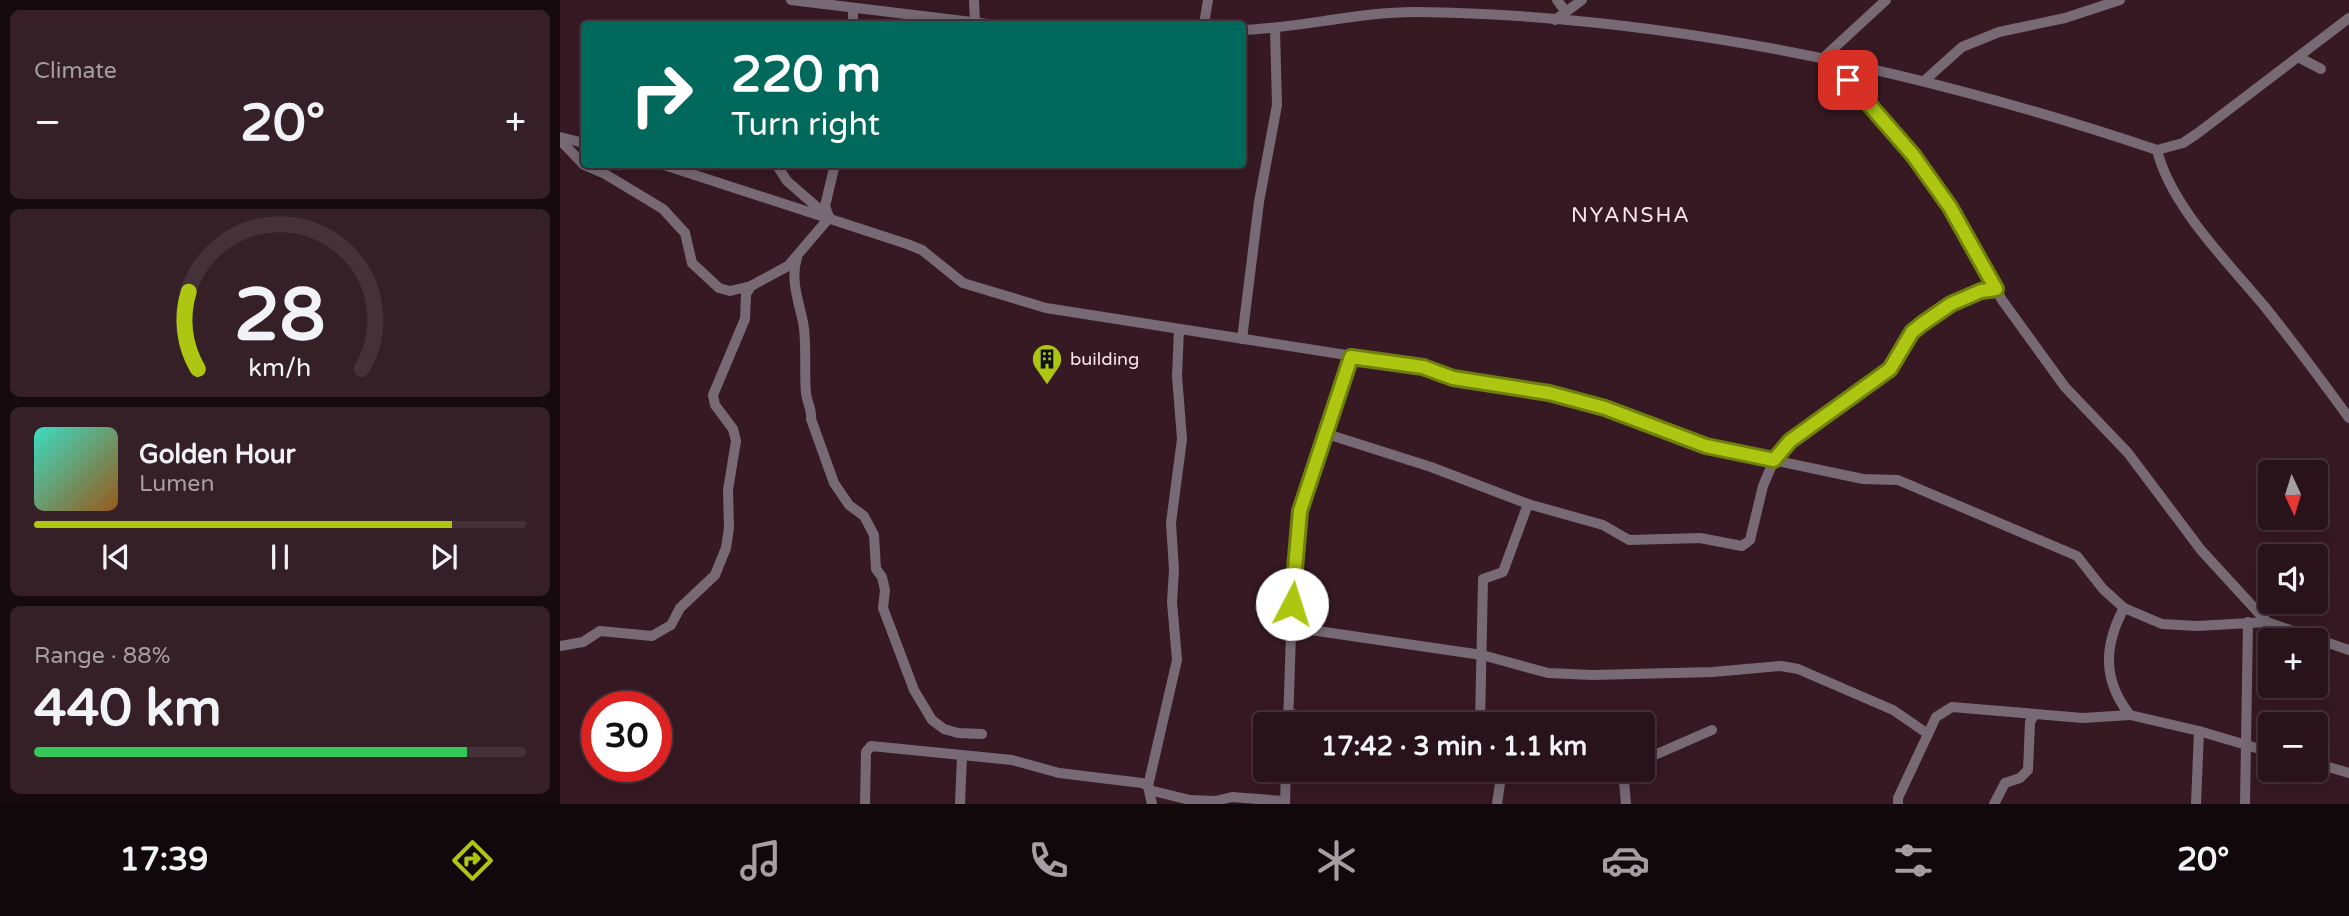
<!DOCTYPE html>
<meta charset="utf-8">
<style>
body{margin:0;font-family:"Varela Round",sans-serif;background:#352027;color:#f1f3f6;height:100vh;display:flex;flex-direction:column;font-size:26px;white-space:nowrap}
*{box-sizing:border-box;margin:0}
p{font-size:23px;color:#a59ea2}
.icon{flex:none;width:38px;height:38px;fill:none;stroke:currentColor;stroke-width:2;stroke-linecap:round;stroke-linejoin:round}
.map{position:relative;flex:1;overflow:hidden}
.details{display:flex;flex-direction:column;gap:10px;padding:10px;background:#170a0e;width:560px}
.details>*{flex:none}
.banner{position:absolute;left:21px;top:21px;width:665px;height:147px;border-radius:7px;box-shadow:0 4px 18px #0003,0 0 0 2px #453239;background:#00695c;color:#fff;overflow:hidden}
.needle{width:46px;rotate:176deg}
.tools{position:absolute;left:1698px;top:460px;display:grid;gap:14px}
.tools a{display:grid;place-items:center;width:70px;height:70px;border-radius:7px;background:#29131a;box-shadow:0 4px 18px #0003,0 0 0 2px #453239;font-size:35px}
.speed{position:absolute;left:21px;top:691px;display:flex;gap:14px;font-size:35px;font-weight:700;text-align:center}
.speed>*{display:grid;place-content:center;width:91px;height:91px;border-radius:50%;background:#29131a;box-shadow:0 4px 18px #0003,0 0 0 2px #453239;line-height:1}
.speed .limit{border:10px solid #d22;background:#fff;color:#111}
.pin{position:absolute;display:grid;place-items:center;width:60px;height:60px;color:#fff;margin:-30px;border-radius:14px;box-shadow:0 4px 10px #0006}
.me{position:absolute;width:77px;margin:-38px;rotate:5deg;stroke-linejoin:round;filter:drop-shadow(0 0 5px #0008)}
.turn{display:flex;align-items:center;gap:24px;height:147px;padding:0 35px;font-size:32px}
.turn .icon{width:91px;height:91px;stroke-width:2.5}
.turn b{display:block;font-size:49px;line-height:60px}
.big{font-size:52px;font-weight:700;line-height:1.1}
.details .widget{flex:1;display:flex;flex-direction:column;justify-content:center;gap:10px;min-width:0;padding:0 24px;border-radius:10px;background:#352027}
.details .dial{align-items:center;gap:0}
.dial svg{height:182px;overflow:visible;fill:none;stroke:#453239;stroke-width:7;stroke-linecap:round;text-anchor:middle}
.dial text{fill:#f1f3f6;stroke:none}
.song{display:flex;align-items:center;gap:21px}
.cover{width:84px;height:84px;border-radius:10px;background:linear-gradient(135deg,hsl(170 70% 55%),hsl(30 70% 35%))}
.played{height:7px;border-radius:4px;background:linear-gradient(90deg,#acc611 85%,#453239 85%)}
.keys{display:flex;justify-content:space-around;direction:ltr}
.heat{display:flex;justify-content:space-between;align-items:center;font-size:38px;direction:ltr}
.charge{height:10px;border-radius:5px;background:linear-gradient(90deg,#34c759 88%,#453239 0)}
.trip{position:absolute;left:693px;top:712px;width:402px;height:70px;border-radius:7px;background:#29131a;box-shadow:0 4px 18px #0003,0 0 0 2px #453239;font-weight:700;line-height:70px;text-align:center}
.tab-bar{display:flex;height:112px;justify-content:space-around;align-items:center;background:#10080a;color:#a59ea2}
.tab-bar .icon{width:49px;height:49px}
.tab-bar .selected{color:#acc611}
.tab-bar b{font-size:32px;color:#f1f3f6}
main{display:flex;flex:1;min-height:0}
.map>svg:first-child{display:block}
</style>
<main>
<section class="details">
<div class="widget"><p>Climate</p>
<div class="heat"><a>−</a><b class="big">20°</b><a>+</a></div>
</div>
<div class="widget dial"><svg viewBox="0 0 100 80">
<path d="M14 69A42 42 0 1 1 86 69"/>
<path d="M14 69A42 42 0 0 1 10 35" stroke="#acc611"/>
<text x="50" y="56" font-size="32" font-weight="700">28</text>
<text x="50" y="72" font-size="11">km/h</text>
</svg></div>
<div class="widget">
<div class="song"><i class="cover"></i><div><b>Golden Hour</b><p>Lumen</p></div></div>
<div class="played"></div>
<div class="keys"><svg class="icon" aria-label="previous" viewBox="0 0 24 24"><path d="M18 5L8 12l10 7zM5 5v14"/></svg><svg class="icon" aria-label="pause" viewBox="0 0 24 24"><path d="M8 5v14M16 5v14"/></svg><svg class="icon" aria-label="next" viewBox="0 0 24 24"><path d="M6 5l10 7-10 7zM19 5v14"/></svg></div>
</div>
<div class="widget"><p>Range · 88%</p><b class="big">440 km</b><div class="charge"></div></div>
</section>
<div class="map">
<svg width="1789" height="804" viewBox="0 0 1789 804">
<rect width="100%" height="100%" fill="#371923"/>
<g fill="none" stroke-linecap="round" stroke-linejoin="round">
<g stroke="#776a74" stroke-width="10">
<path d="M231 0 428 24"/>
<path d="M414 0 415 23"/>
<path d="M997 0 1006 12"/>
<path d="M995 20 1022 0"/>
<path d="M293 24V9"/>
<path d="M644 24 648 0"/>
<path d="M682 30C740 28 798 12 856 12 1108 15 1359 70 1597 150L1623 143 1638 133 1789 18"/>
<path d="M1738 57 1761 69"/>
<path d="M1262 59 1326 0"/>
<path d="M1273 61 1353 155 1390 207 1442 300 1505 387 1568 453 1641 550 1707 622 1789 650"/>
<path d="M1364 81 1402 47 1439 32 1505 18 1560 0"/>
<path d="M0 137 24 143"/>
<path d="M0 140 24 165 45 174 103 209 125 233 132 263 159 288 170 291 191 286"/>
<path d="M1597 150C1611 207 1668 262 1705 307 1734 343 1762 381 1789 418"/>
<path d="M101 164 347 244 362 250 403 283 486 308 863 367 893 378 990 393 1045 408 1146 446 1303 479 1338 480 1517 556 1543 589 1564 608 1602 624 1637 626 1707 622"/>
<path d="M218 167 227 181 266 215"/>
<path d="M269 217 265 206 275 164"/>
<path d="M237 258C230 279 239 303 243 322 247 340 244 373 246 393 247 403 252 409 251 419L274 483 289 505 304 516 314 535 316 569 322 577 325 590 323 608 354 690 372 720 384 729 398 733 422 734"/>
<path d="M682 339 699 202 717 105 715 29"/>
<path d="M767 434 871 467 968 504 1043 525 1069 540 1140 538 1182 546 1190 540 1203 486 1214 460 1230 441 1330 369 1352 332 1361 324 1391 304 1421 291 1436 289"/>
<path d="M1564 608C1544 645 1542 680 1570 715L1639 731 1636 804"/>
<path d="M730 627 922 655 988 673 1032 675 1153 672 1221 666 1238 669 1333 710 1368 734"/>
<path d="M0 646 23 642 40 631 92 636 111 625 120 608 155 575 166 548 169 528 168 490 176 441 173 429 155 405 153 395 185 319 186 294 191 286 228 266 269 218"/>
<path d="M728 714 833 724"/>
<path d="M728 724 732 604 740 511 791 357"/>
<path d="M920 724 923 579 943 572 968 504"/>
<path d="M1639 731 1710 752"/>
<path d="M1083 760 1152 730"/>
<path d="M1755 763 1789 773"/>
<path d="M1063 770 1066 804"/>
<path d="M588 786 617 660 612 602 614 570 611 523 622 439 617 376 619 329"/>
<path d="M589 790 630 800 655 801 657 804"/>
<path d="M655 801 672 797 724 801"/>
<path d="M305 804 306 752 311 746 452 760 499 773 582 783 588 786 592 804"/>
<path d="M400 804 402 756"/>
<path d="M725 804 726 770"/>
<path d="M937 804 942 770"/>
<path d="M1338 804V798L1376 717 1392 707 1523 718 1570 715"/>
<path d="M1434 804 1445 783 1460 778 1468 770 1470 722 1474 715"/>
<path d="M1685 804 1688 622"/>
</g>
</g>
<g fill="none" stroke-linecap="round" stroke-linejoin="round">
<g stroke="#70810b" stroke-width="18">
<path id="route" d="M732 604 740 511 791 357 863 367 893 378 989 393 1045 408 1146 446 1214 460 1230 441 1330 369 1352 332 1362 324 1391 304 1421 291 1436 289 1390 207 1353 155 1288 80"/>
</g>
<use href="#route" stroke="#acc611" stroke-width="12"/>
</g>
<defs>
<g id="building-pin" transform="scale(1.575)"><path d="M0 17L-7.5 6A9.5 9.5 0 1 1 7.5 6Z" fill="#acc611" stroke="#371923"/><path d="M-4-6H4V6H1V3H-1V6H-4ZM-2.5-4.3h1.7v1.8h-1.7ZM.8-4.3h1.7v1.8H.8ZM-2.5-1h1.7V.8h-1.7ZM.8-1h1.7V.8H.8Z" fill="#111"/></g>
</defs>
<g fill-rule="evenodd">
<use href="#building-pin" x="487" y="359"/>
</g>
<g text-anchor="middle" stroke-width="7" stroke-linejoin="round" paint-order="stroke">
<g font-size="18" fill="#fae5eb" stroke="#371923" text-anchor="start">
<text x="510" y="365">building</text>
</g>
<g font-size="21" letter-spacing="2" fill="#fae5eb" stroke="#371923">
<text x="1071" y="222">NYANSHA</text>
</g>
</g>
</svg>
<div class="tools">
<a><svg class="needle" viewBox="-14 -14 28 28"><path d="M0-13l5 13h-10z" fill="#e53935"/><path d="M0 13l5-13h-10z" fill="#a59ea2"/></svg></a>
<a><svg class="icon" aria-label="sound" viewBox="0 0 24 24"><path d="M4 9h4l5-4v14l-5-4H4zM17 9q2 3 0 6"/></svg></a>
<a>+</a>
<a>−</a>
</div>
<div class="speed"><div class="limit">30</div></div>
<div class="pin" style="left:1288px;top:80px;background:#d93025"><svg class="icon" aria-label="arrive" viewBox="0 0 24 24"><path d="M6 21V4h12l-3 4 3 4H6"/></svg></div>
<svg class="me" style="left:732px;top:604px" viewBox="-20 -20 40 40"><circle r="19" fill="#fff"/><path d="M0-13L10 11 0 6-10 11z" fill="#acc611"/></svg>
<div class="trip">17:42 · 3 min · 1.1 km</div>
<div class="banner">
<div class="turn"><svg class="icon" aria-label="right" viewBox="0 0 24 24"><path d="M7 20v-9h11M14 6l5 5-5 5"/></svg><div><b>220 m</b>Turn right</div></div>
</div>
</div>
</main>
<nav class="tab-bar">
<b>17:39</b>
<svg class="icon selected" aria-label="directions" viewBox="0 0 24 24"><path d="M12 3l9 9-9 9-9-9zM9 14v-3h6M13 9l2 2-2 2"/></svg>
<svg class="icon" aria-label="music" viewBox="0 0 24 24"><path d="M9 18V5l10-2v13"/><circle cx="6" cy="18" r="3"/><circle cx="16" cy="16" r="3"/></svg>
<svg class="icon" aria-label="phone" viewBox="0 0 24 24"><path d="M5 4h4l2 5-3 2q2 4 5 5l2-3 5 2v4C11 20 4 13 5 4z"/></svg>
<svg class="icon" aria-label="climate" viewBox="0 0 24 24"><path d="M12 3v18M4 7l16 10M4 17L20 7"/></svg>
<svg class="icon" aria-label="car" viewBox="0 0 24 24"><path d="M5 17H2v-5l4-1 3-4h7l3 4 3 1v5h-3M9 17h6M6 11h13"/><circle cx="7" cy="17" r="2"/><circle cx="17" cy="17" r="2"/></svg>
<svg class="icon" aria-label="filters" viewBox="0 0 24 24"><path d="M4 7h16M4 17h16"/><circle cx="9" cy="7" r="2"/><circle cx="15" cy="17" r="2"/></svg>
<b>20°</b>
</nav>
